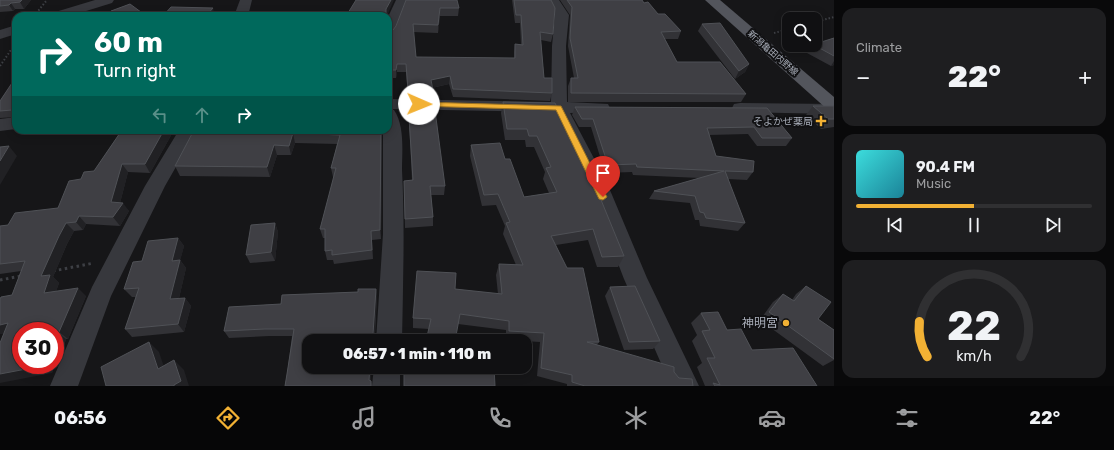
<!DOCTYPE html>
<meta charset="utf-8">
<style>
body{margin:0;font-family:Rubik,"Noto Sans JP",sans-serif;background:#1e1e20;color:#f1f3f6;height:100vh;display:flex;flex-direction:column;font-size:15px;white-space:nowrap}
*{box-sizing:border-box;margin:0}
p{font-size:13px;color:#9c9d9f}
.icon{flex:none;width:22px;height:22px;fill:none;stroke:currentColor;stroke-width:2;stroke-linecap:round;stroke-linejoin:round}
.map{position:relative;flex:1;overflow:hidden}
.side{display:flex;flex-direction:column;gap:8px;padding:8px;background:#09090a;width:280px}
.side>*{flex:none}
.banner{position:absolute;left:12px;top:12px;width:380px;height:122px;border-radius:12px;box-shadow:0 2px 10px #0003,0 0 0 1px #303032;background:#00695c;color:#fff;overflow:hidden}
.fabs{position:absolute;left:782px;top:12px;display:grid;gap:8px}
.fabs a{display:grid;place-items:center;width:40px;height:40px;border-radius:8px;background:#101012;box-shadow:0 2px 10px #0003,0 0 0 1px #303032;font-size:20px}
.speed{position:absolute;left:12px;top:322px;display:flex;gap:8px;font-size:20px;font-weight:700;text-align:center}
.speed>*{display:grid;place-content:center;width:52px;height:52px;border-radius:50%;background:#101012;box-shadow:0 2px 10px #0003,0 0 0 1px #303032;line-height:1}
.speed .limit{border:6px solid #d22;background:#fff;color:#111}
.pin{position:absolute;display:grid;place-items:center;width:34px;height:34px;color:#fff;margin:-41px -17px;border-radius:50% 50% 50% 0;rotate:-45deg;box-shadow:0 0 4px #0007}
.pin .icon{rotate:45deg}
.me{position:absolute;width:44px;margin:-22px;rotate:91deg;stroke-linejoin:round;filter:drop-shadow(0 0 3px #0008)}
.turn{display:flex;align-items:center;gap:14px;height:84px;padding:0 16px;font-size:18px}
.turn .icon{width:52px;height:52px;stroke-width:2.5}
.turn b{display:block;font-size:28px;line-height:34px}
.lanes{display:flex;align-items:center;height:38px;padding:0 16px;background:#0003;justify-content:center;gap:20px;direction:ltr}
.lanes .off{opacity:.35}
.big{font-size:30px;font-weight:800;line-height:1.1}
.side .card{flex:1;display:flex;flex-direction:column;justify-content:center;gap:6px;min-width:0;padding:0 14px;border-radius:12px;background:#1e1e20}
.side .dial{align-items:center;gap:0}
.dial svg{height:104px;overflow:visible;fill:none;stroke:#303032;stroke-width:7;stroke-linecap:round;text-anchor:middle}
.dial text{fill:#f1f3f6;stroke:none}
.song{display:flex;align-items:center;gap:12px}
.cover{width:48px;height:48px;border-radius:6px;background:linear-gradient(135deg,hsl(180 70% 55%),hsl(190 70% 35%))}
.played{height:4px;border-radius:2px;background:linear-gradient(90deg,#f2b134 50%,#303032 50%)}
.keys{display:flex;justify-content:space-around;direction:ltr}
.heat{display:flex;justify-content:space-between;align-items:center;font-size:22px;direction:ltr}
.trip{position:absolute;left:302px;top:334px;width:230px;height:40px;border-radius:12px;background:#101012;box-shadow:0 2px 10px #0003,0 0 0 1px #303032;font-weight:800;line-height:40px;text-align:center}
.tabs{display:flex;height:64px;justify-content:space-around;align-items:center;background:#060607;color:#9c9d9f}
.tabs .icon{width:28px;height:28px}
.tabs .on{color:#f2b134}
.tabs b{font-size:18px;color:#f1f3f6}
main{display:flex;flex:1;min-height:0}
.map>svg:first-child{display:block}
</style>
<main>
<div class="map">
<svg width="834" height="386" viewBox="0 0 834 386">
<rect width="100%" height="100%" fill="#161618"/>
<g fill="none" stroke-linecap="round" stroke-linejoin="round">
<g stroke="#3d3f44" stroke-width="2" stroke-dasharray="1.5 2" stroke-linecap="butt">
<path d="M34 16 47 0"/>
<path d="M815 22 834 17"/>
<path d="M774 33 789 29"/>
<path d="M0 66 15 44"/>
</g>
<g stroke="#3d3f44" stroke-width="3" stroke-dasharray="2.5 3.5" stroke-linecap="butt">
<path d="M53 271 94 263"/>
<path d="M0 280 21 276"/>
</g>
<g fill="#37383d" fill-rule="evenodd">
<path d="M95 0H114L112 3 70 16H50L52 13Z"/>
<path d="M240 0H252L248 16H234Z"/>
<path d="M396 0H408L395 33 393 36 388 37V17Z"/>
<path d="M547 0H559L569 15 566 46 567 102 608 104 610 108 608 112 570 113 607 183 647 278 699 386H671L624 279 587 183 553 112 390 109 394 110C405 126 402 152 402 170 405 227 403 284 402 341H376L383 234V130H388V99L551 102 552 46 555 15Z"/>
<path d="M16 25V34L0 39V30Z"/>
<path d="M740 103 834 104V114L734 112 732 108 734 104Z"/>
<path d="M16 117V129L0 131V119Z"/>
<path d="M179 130H197L165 186 111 296 78 386H50L92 287 145 186Z"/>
<path d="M374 367H400V386H372Z"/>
</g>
<path fill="#53555c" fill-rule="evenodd" d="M705 0H720L834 97V112L828 110Z"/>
</g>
<g fill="#323236">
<path d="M0 0H31L24 9H15L13 11 0 12Z"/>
<path d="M406 0 459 8 458 16H440L438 33 413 32 416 57 514 58V52L515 44 521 45 520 23H515L512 0H551L553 34 551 42 541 40 544 78 552 93 550 101 453 97 449 84 432 88V99L408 98 406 72H397L396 78H388V30H393L396 26Z"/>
<path d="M560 0H642L644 3 658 14 681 31 678 39H665L677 62 746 94 741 102H568V86L571 78H574L568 46 570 15Z"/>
<path d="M111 11 146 16H114Z"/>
<path d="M702 24 749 64 745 72 735 79 698 31Z"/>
<path d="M834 38V65L831 66 807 53 813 45H815Z"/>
<path d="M16 77V117L0 118V101Z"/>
<path d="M408 102 445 186 444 195H431L433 217V226L405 228 404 181 412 180Z"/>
<path d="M503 102 576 152 624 256 618 267H597L588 240 556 245 599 342 597 345 674 372 679 378 693 386H567V384L537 376 540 342 506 340V330L458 324 429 329 413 328V318L455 289 498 294 496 275 499 264 516 265 503 234 505 226 496 205 482 206 470 156 471 145 505 159 524 197 549 193 543 179 545 172 534 147H526L525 140H505L501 113Z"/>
<path d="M813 106H834V127L821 129 806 115Z"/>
<path d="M575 107 767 108 792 138 786 146H757L748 134 709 135 716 156 753 172 747 180 728 179 745 223 738 231 700 226 699 220H695L690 203 649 199 654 191 700 178 633 175 632 172 605 173 591 127H579L572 115Z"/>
<path d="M99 130H174L150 173 128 172 120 203 129 211 120 226 86 224 83 230 74 231 67 244 53 277 59 283 56 291 86 296 68 339H66L61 355 57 356 52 373 4 333 0 334 12 295 21 271 0 274V226L8 225 58 208 81 179 94 171 120 133 101 134Z"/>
<path d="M194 130H382L381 239 372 240 373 259 334 264 333 260H327L325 251V238H323L320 229 334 177H333L331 168 337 144 295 143 291 155H277L270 177 180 176 175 166Z"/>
<path d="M275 223 278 232 275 261 250 263 246 255Z"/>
<path d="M178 238 184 246 180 260 186 268 179 298H185L191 306 184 332 132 337 125 329 136 297H132L124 289 142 261Z"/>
<path d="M806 286 818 319 834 330V360L823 366 760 320 773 302 783 294 792 300 796 294Z"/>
<path d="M610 287 660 341 653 349 624 350 605 296Z"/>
<path d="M358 289H376L377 296 375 335H376V341H309V367H371V381L372 386H285L287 374 292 336H269L229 338 224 331 229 307 281 304 282 295 358 292Z"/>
<path d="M701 313 727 330 752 350 817 386H705L697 367 702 363 692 341 697 335 691 323Z"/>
</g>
<g fill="#212124">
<path d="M22 0H31L24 9 20 2Z"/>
<path d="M391 0H394L387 16H386V9Z"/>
<path d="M11 3 15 9 13 11 9 5Z"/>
<path d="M213 8 215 16H206Z"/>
<path d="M440 8V16L438 33V25Z"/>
<path d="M834 61V65L831 66Z"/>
<path d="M397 64V72L396 78V70Z"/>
<path d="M749 64 745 72 735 79 739 71Z"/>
<path d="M450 76 449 84 431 88V80Z"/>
<path d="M14 107 16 109V115L12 110Z"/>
<path d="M164 130H174L150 173 145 164Z"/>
<path d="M381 130H382L381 239 380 230Z"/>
<path d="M293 133 295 143 291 155 289 146Z"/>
<path d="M274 145 277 155 270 177 267 167Z"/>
<path d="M9 146 17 156 0 185V161Z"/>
<path d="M122 164 128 172 118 211 111 202Z"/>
<path d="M123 203 129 211 120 226 113 217Z"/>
<path d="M79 216 86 224 83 230 76 222Z"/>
<path d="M66 223 74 231 67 244 53 277 59 283 53 301 44 293 41 276 59 236Z"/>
<path d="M275 223 278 232 275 261 271 252Z"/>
<path d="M178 238 184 246 178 269 172 261Z"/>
<path d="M180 260 186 268 177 307 170 299Z"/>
<path d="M78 288 86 296 68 339 59 332Z"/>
<path d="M376 289 377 296 374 341 373 334Z"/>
<path d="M185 298 191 306 184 332 178 324Z"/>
<path d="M8 323 18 331 0 334V325Z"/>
<path d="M57 332 66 339 61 355 57 356 55 363V338Z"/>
<path d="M149 342 159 352 168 379 158 369Z"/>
<path d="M174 360 184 370 189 386H174Z"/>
<path d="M42 365H54L52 373 0 383V374Z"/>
<path d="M370 367H371V386L369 380Z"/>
</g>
<g fill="#3f3f44" stroke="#4f5156">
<path d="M0 0H22L20 2 11 3 9 5 0 6Z"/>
<path d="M356 0H391L386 9V16H339L341 12 348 13Z"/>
<path d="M406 0H457L459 8H440L438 25 413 24 416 57 515 58V44L523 45 521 15H516L514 0H551L555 8 553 34 540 32 544 78H552V93L453 89 450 76 431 80 433 90H408L406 64H397L396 70H388V30H393L396 26Z"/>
<path d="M567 0H642L644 3 648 2 658 14H665L681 31 661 32 677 62H720L746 94 571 93V78H578L570 38 572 7Z"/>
<path d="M130 4 145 15 141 16H118L111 11Z"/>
<path d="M171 7 213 8 206 16H163Z"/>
<path d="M266 12 283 13 281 16H264Z"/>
<path d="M720 23 749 64 739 71 702 24Z"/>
<path d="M834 38V56L814 45H815V44Z"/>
<path d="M16 77V107H14L12 110 0 111V101Z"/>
<path d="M408 102 434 103 445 186H430L433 217 405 219 404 181 413 180Z"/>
<path d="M503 102 555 103 568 130 576 152 579 151 590 173 624 256 602 257 593 229 551 236 567 268H583L599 342H587L674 367V372L679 378 692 379 693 386H585L572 382V375L541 368 544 333 509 331V321L460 314 455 341H426L431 319 413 318 417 271 456 273 455 289 502 294 499 264 523 265 506 223 510 222 498 194 484 195 471 145 500 143 505 159H510L524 197 557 192 546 168 551 167 537 136H529L527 129H507Z"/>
<path d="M813 106H834V119H828Z"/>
<path d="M575 107 767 108 792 138H762L754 127 707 128 716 156 754 161 753 172 725 171 745 223 706 218 704 213 700 212 695 196 654 191 724 171 637 167 636 164 608 165 593 119H582Z"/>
<path d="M122 130H164L145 164H122L111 202 123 203 113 217 79 216 76 222 66 223 59 236 41 276 50 275 44 293 78 288 59 332H57L55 338V331H21V365H42V366L0 374V343L8 323 0 325V299L1 297 12 295 25 261 0 264V226L8 225 15 213 58 208 69 181 81 179 84 172 94 171Z"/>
<path d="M194 130H381L380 230 371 231 372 250 332 255V250L325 251V229H320L336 168H331L340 135 293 133 289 146 274 145 267 167 175 166Z"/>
<path d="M9 146 0 161V147Z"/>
<path d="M275 223 271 252 246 255 251 225Z"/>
<path d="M178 238 172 261 180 260 170 299 185 298 178 324 125 329 139 288 124 289 133 262 142 261 148 241Z"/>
<path d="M635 286 660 341 629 342 610 287Z"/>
<path d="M806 286 831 302 818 319 834 330V359L769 312 783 294 794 301Z"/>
<path d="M358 289H376L373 334 376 335 375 341H309V367H370L369 380 371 381V386H285L287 374 294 329H265L224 331 229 307 281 304 282 295 358 292Z"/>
<path d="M718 312 727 330 741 329 752 350 793 348 817 386H715L713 383 720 385 707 358H715L702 331 710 330 701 313Z"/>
<path d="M149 342 158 369 174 360 181 381 174 385V386H106L101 367Z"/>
<path d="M404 367H494L495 386H404Z"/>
</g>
<path fill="#f2b134" stroke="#9d7322" d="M419 102 561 106 607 197 603 200 599 199 556 110 416 106 415 104Z"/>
<g fill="#f2b134" stroke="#111113" stroke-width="1.5">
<path d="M819 115h4v4h4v4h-4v4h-4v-4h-4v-4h4z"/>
<circle cx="786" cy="323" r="4"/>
</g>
<g text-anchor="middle" stroke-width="4" stroke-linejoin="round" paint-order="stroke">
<g font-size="9" fill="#a8adb8" stroke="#111113">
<text transform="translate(773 53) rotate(41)" y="3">新潟亀田内野線</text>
</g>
<g font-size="10" fill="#a8adb8" stroke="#111113" text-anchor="end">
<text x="813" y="125">そよかぜ薬局</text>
</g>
<g font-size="12" fill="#a8adb8" stroke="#111113" text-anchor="end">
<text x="778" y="327">神明宮</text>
</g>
</g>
</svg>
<div class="fabs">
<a><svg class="icon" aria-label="search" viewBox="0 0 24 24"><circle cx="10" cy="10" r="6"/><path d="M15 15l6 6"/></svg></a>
</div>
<div class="speed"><div class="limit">30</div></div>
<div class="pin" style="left:603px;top:197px;background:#d93025"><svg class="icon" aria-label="arrive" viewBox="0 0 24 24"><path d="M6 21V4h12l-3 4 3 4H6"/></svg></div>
<svg class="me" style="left:419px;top:104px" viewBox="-20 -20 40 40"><circle r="19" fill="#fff"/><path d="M0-13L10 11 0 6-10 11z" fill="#f2b134"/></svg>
<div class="trip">06:57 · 1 min · 110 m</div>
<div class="banner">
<div class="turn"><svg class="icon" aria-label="right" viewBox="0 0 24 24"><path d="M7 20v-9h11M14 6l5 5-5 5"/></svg><div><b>60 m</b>Turn right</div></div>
<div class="lanes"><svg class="icon off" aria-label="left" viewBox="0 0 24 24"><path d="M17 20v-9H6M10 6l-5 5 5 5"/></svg><svg class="icon off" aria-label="ahead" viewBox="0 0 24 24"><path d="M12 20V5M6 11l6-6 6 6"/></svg><svg class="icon" aria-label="right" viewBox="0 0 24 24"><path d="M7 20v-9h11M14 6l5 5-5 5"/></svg></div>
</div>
</div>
<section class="side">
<div class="card"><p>Climate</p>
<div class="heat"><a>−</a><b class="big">22°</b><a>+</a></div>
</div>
<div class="card">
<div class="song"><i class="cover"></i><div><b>90.4 FM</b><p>Music</p></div></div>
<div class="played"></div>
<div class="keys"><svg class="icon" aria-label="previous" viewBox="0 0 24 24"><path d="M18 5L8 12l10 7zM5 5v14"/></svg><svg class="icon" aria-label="pause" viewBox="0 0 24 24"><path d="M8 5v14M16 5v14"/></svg><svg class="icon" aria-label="next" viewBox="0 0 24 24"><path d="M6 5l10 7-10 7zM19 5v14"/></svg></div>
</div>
<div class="card dial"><svg viewBox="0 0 100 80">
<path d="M14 69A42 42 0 1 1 86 69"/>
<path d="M14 69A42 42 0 0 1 8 42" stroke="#f2b134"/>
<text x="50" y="56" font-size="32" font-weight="700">22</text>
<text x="50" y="72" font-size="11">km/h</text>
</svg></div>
</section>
</main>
<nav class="tabs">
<b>06:56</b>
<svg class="icon on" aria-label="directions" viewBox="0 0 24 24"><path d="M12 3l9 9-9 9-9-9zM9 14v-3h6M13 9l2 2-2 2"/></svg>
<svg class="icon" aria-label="music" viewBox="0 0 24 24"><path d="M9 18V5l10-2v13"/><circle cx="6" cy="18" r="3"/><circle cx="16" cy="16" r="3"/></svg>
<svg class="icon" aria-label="phone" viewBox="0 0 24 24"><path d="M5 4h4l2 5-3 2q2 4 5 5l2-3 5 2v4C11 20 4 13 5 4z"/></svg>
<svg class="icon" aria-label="climate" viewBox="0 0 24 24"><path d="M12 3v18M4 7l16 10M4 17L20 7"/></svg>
<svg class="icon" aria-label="car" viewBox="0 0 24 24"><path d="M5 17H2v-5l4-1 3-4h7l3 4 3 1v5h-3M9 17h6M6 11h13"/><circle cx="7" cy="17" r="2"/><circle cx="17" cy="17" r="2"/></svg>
<svg class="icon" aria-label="filters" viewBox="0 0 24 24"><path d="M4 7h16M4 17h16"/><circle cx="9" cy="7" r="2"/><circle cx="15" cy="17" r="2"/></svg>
<b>22°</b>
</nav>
